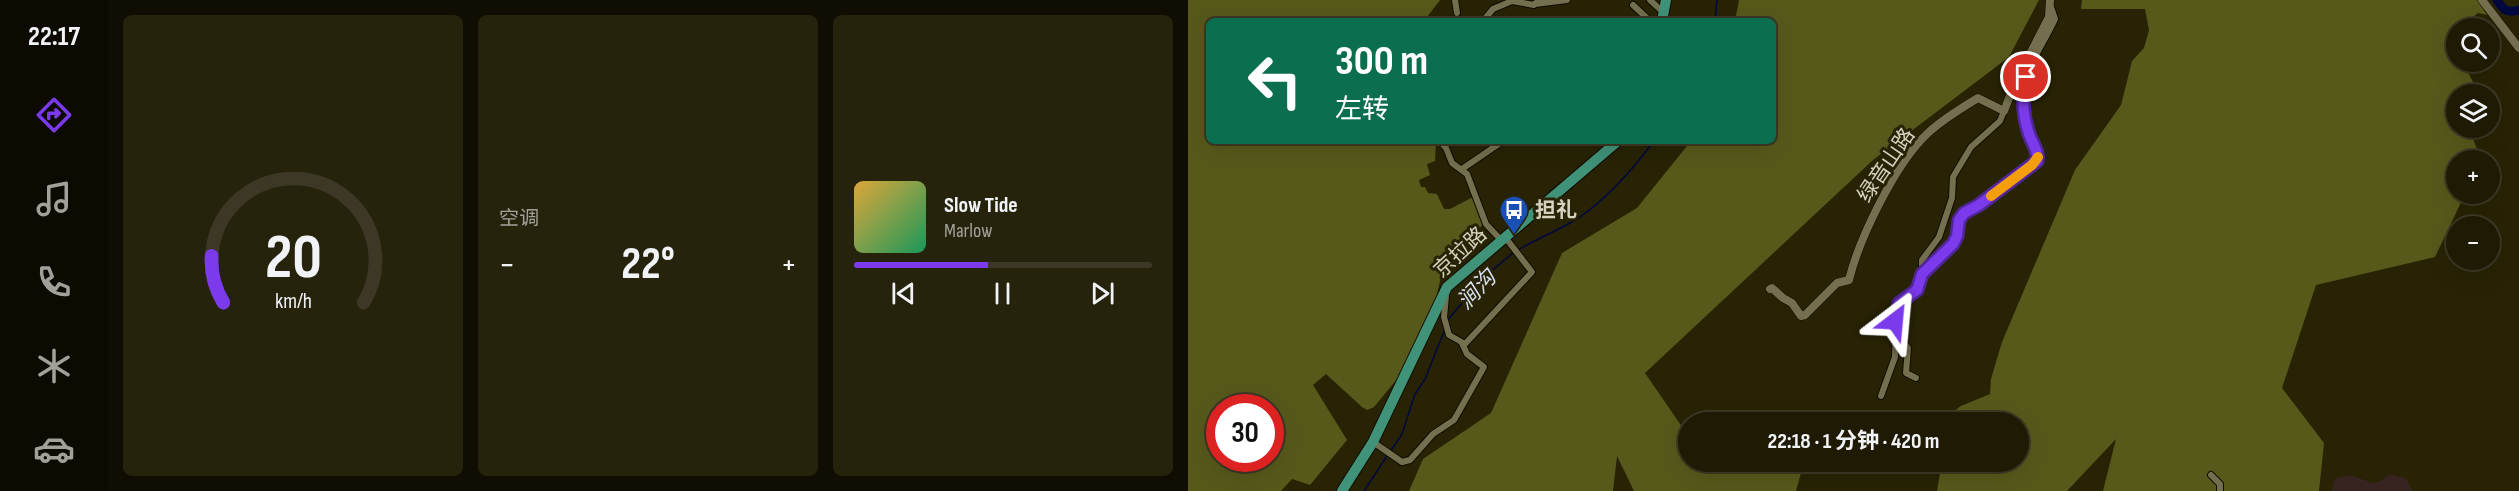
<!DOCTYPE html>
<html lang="zh">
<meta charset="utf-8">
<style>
body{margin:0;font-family:"Sofia Sans Condensed","Noto Sans SC",sans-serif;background:#26230d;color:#f1f3f6;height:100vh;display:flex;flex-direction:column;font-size:22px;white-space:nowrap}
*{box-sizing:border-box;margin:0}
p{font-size:20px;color:#a1a19a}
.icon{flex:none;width:33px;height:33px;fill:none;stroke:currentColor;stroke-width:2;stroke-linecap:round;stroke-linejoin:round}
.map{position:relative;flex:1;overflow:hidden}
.sheet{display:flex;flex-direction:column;gap:15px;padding:15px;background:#100e02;width:1080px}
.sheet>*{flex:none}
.banner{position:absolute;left:18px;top:18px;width:570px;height:126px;border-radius:9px;box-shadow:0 6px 24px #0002,0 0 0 2px #3c3825;background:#0b6e4f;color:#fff;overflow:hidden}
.controls{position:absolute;left:1258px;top:18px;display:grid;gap:12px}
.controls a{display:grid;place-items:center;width:54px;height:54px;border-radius:50%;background:#1e1a03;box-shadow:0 6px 24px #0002,0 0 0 2px #3c3825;font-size:30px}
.speed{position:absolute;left:18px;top:394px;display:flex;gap:12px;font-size:30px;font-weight:700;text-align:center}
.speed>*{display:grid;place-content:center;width:78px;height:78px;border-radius:50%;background:#1e1a03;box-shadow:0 6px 24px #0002,0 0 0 2px #3c3825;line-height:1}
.speed .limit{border:9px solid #d22;background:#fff;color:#111}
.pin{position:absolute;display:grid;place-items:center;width:51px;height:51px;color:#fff;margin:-26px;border:3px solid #fff;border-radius:50%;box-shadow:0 2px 6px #0007}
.me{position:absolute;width:66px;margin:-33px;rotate:29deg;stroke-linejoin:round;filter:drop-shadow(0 0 4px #0008)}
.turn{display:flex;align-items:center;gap:21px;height:126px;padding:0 30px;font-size:27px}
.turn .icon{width:78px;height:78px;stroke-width:2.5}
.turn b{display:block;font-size:42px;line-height:51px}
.big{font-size:45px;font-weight:700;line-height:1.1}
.sheet .tile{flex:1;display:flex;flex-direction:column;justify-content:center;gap:9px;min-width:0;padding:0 21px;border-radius:9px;background:#26230d}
.sheet .dial{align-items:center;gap:0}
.dial svg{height:156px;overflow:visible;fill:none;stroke:#3c3825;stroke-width:7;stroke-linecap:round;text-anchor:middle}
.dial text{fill:#f1f3f6;stroke:none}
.song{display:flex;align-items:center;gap:18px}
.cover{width:72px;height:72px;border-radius:9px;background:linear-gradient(135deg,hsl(40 70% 55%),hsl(150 70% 35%))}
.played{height:6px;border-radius:3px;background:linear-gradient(90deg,#7c3aed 45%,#3c3825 45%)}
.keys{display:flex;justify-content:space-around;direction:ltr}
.heat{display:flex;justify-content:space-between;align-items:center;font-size:33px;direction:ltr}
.sheet .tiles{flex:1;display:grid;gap:15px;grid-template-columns:repeat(3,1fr)}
.trip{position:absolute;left:490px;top:412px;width:351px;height:60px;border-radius:30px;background:#1e1a03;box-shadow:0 6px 24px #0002,0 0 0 2px #3c3825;font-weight:700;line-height:60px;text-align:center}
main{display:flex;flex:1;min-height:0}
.tab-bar{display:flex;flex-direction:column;width:108px;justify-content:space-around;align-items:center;background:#0c0a01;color:#a1a19a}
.tab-bar .icon{width:42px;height:42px}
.tab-bar .selected{color:#7c3aed}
.tab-bar b{font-size:27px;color:#f1f3f6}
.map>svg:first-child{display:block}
</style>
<main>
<nav class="tab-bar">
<b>22:17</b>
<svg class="icon selected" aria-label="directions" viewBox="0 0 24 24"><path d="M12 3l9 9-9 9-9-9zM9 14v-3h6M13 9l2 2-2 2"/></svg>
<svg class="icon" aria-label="music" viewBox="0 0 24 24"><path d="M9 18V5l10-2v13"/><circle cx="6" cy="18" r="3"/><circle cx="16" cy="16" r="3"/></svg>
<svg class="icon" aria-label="phone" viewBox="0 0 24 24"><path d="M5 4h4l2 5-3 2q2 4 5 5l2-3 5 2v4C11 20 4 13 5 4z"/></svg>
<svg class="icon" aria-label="climate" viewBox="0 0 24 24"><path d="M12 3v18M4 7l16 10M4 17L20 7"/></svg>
<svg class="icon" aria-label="car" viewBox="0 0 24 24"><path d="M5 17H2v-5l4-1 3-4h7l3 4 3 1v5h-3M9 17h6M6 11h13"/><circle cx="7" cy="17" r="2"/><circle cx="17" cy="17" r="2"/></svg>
</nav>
<section class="sheet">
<div class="tiles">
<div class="tile dial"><svg viewBox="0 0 100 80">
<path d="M14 69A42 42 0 1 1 86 69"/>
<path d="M14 69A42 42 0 0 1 8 45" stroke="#7c3aed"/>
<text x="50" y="56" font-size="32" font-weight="700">20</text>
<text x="50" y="72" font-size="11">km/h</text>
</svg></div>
<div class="tile"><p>空调</p>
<div class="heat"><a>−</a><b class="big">22°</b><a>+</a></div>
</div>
<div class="tile">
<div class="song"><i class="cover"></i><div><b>Slow Tide</b><p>Marlow</p></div></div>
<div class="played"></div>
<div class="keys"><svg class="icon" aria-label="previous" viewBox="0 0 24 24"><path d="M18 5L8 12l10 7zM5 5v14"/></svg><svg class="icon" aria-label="pause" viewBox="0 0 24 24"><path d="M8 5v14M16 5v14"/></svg><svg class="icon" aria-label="next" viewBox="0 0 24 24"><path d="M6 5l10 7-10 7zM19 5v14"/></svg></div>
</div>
</div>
</section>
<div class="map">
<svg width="1331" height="491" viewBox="0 0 1331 491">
<rect width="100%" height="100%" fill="#282304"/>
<path fill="#372421" d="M1201 474 1218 478 1224 491H1144L1147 478 1162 475 1185 483 1193 481Z"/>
<g fill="#57591b" fill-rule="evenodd">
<path d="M0 0H252L236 21H21V141H248L247 161 239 164 242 175 231 180 233 187H237L240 193 249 194 256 209H262L287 196 296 224 283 235 274 259 253 276 248 299 214 373 186 407 179 410 174 407 138 374 125 385 159 440 122 485 104 479 93 491H0ZM32 408H82V459H32Z"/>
<path d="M551 0H851L821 57 685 160 457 373 501 437V462H519L525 470 539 462H616L608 491H446L429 456 425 491H221L235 459 303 413 374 253 449 208 503 141H585V21H547Z"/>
<path d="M894 0H1289L1299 15 1290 13 1281 20 1276 28H1269V34L1265 40 1269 49V62H1275L1291 94H1269V128H1300L1284 136 1293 160H1269V194H1277L1247 257 1128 285 1094 388 1136 443 1131 491H915L928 439 879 491H749L752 473 747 462H831V423H749L773 406 802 394 803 379 814 342 887 170 933 105 944 61 956 48 961 30 957 9H893Z"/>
</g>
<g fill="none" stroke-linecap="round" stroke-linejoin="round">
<g stroke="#00083e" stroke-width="1.5">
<path d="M527 21 529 0"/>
<path d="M330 250C350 238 372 230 392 217 421 197 445 169 466 141"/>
<path d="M259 321 294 279 326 252"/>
<path d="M202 452 214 434 227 394 237 379 257 329"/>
<path d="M176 491 199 456"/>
</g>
<path stroke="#00083e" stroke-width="9" d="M1309 0C1316 11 1319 13 1331 10"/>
<g stroke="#100c00" stroke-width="8">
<g id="minor">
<path d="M267 0 269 13"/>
<path d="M462 0 475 12"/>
<path d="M347 4 379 0"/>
<path d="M445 5 462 21"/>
<path d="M295 21 305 9 324 1 346 5 351 0"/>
<path d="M252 141 258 148 264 163 279 174 298 224 313 240"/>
<path d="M274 169 315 141"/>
<path d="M734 274 765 244 769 236 771 220 776 213 791 205 849 161C851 149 836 122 834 107 831 75 855 46 867 19L863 7"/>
<path d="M258 296 256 317 261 335 277 344 344 272 317 237"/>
<path d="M708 334 720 348 718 373 728 378"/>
<path d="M693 396 707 357 708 307 729 290 734 274V260L751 237 764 198 765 177 783 147 812 121 816 111"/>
<path d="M185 442 214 462 222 460 245 434 266 420 296 367 279 354 274 343"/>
<path d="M1023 475 1032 484V491"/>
</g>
</g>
<g stroke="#100c00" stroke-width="9">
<g id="tertiary">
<path d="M1294 0 1331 48"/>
<path d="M582 289 584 288 595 298 604 303 613 316 617 315 649 283 661 280C671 239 708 162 740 133 755 119 772 109 790 98L816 111 827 83 861 17 862 0"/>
</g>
</g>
<g stroke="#100c00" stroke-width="12">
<g id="trunk">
<path d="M474 21 478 0"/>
<path d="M154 491 185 442 259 287 430 141"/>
</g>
</g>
<use href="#minor" stroke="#746f4e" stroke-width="6"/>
<use href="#tertiary" stroke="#746f4e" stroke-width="8"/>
<use href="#trunk" stroke="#409278" stroke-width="10"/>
</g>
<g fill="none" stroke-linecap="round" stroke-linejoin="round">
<g stroke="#51269a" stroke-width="15">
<path id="route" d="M707 321 711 303 729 290 734 274 765 244 769 236 771 220 776 213 791 205 849 161C851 151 844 143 841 134 834 114 834 97 838 77"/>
</g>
<use href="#route" stroke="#7c3aed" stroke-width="10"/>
<path stroke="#f59e0b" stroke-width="10" d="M803 196 844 165 850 157"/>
</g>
<defs>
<g id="bus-pin" transform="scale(1.5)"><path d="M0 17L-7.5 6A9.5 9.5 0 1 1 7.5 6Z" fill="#1a4fb4" stroke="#282304"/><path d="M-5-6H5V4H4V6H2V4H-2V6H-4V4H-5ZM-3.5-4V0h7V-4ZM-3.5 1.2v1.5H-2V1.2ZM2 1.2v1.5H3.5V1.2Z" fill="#fff"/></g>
</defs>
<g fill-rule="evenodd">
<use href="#bus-pin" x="326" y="210"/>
</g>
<g text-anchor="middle" stroke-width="6" stroke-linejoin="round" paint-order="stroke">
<g font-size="21" fill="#d5d2c0" stroke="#282304">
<text transform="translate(698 165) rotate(-56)" y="7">绿音山路</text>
<text transform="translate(272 252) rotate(-43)" y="7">京拉路</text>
</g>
<g font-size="21" font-weight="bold" fill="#d5d2c0" stroke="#282304" text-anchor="start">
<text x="347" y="217">担礼</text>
</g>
<g font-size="22" font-style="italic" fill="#d5dff1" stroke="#282304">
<text transform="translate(288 289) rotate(-46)" y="8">涧沟</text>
</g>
</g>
</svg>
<div class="controls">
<a><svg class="icon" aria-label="search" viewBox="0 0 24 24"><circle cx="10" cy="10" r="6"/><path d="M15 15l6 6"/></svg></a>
<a><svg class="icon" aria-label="layers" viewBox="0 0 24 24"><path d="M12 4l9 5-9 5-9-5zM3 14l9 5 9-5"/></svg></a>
<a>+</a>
<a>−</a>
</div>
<div class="speed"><div class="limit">30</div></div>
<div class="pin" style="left:838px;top:77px;background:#d93025"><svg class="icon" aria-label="arrive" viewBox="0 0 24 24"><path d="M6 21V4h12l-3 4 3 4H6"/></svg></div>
<svg class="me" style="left:707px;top:321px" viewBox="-20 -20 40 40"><path d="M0-17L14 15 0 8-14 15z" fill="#7c3aed" stroke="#fff" stroke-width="4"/></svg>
<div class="trip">22:18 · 1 分钟 · 420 m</div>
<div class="banner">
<div class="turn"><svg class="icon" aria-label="left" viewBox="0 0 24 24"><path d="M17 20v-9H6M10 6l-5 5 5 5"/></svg><div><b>300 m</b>左转</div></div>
</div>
</div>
</main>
